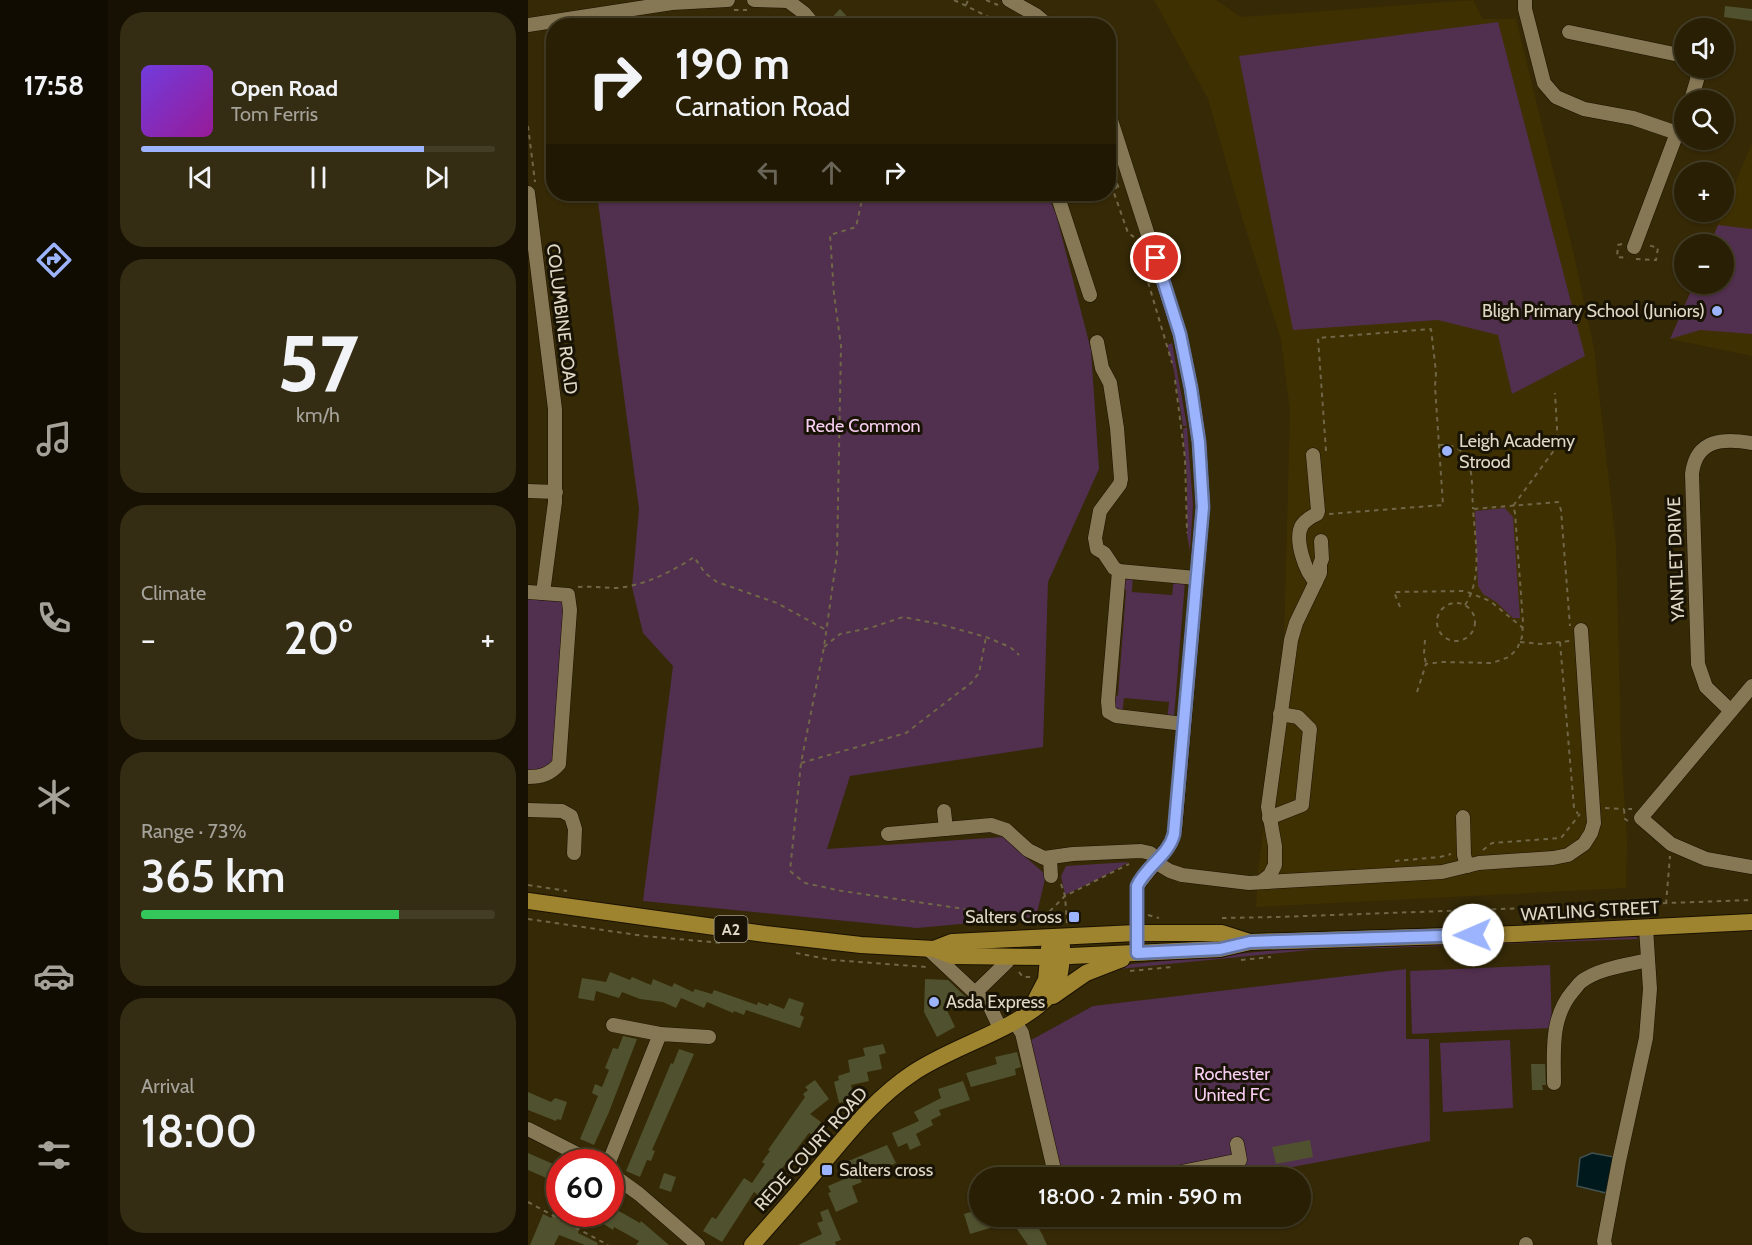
<!DOCTYPE html>
<meta charset="utf-8">
<style>
body{margin:0;font-family:Cabin,sans-serif;background:#342c13;color:#f1f3f6;height:100vh;display:flex;flex-direction:column;font-size:22px;white-space:nowrap}
*{box-sizing:border-box;margin:0}
p{font-size:20px;color:#a5a29a}
.icon{flex:none;width:33px;height:33px;fill:none;stroke:currentColor;stroke-width:2;stroke-linecap:round;stroke-linejoin:round}
.map{position:relative;flex:1;overflow:hidden}
.drawer{display:flex;flex-direction:column;gap:12px;padding:12px;background:#161102;width:420px}
.drawer>*{flex:none}
.hud{position:absolute;left:18px;top:18px;width:570px;height:183px;border-radius:24px;box-shadow:0 2px 4px #0004,0 0 0 2px #443d26;background:#281f04;color:#f1f3f6;overflow:hidden}
.controls{position:absolute;left:1146px;top:18px;display:grid;gap:12px}
.controls a{display:grid;place-items:center;width:60px;height:60px;border-radius:50%;background:#281f04;box-shadow:0 2px 4px #0004,0 0 0 2px #443d26;font-size:30px}
.speed{position:absolute;left:18px;top:1149px;display:flex;gap:12px;font-size:30px;font-weight:700;text-align:center}
.speed>*{display:grid;place-content:center;width:78px;height:78px;border-radius:50%;background:#281f04;box-shadow:0 2px 4px #0004,0 0 0 2px #443d26;line-height:1}
.speed .limit{border:9px solid #d22;background:#fff;color:#111}
.pin{position:absolute;display:grid;place-items:center;width:51px;height:51px;color:#fff;margin:-26px;border:3px solid #fff;border-radius:50%;box-shadow:0 2px 6px #0007}
.me{position:absolute;width:66px;margin:-33px;rotate:269deg;stroke-linejoin:round;filter:drop-shadow(0 0 4px #0008)}
.turn{display:flex;align-items:center;gap:21px;height:126px;padding:0 30px;font-size:27px}
.turn .icon{width:78px;height:78px;stroke-width:2.5}
.turn b{display:block;font-size:42px;line-height:51px}
.lanes{display:flex;align-items:center;height:57px;padding:0 30px;background:#0003;justify-content:center;gap:30px;direction:ltr}
.lanes .off{opacity:.35}
.big{font-size:45px;font-weight:600;line-height:1.1}
.drawer .card{flex:1;display:flex;flex-direction:column;justify-content:center;gap:9px;min-width:0;padding:0 21px;border-radius:24px;background:#342c13}
.drawer .dial{align-items:center;gap:0}
.dial b{font-size:78px;line-height:1}
.song{display:flex;align-items:center;gap:18px}
.cover{width:72px;height:72px;border-radius:9px;background:linear-gradient(135deg,hsl(260 70% 55%),hsl(300 70% 35%))}
.played{height:6px;border-radius:3px;background:linear-gradient(90deg,#9cb4fd 80%,#443d26 80%)}
.keys{display:flex;justify-content:space-around;direction:ltr}
.heat{display:flex;justify-content:space-between;align-items:center;font-size:33px;direction:ltr}
.charge{height:9px;border-radius:4px;background:linear-gradient(90deg,#34c759 73%,#443d26 0)}
.trip{position:absolute;left:441px;top:1167px;width:342px;height:60px;border-radius:30px;background:#281f04;box-shadow:0 2px 4px #0004,0 0 0 2px #443d26;font-weight:600;line-height:60px;text-align:center}
main{display:flex;flex:1;min-height:0}
.dock{display:flex;flex-direction:column;width:108px;justify-content:space-around;align-items:center;background:#100c02;color:#a5a29a}
.dock .icon{width:42px;height:42px}
.dock .active{color:#9cb4fd}
.dock b{font-size:27px;color:#f1f3f6}
.map>svg:first-child{display:block}
</style>
<main>
<nav class="dock">
<b>17:58</b>
<svg class="icon active" aria-label="directions" viewBox="0 0 24 24"><path d="M12 3l9 9-9 9-9-9zM9 14v-3h6M13 9l2 2-2 2"/></svg>
<svg class="icon" aria-label="music" viewBox="0 0 24 24"><path d="M9 18V5l10-2v13"/><circle cx="6" cy="18" r="3"/><circle cx="16" cy="16" r="3"/></svg>
<svg class="icon" aria-label="phone" viewBox="0 0 24 24"><path d="M5 4h4l2 5-3 2q2 4 5 5l2-3 5 2v4C11 20 4 13 5 4z"/></svg>
<svg class="icon" aria-label="climate" viewBox="0 0 24 24"><path d="M12 3v18M4 7l16 10M4 17L20 7"/></svg>
<svg class="icon" aria-label="car" viewBox="0 0 24 24"><path d="M5 17H2v-5l4-1 3-4h7l3 4 3 1v5h-3M9 17h6M6 11h13"/><circle cx="7" cy="17" r="2"/><circle cx="17" cy="17" r="2"/></svg>
<svg class="icon" aria-label="filters" viewBox="0 0 24 24"><path d="M4 7h16M4 17h16"/><circle cx="9" cy="7" r="2"/><circle cx="15" cy="17" r="2"/></svg>
</nav>
<section class="drawer">
<div class="card">
<div class="song"><i class="cover"></i><div><b>Open Road</b><p>Tom Ferris</p></div></div>
<div class="played"></div>
<div class="keys"><svg class="icon" aria-label="previous" viewBox="0 0 24 24"><path d="M18 5L8 12l10 7zM5 5v14"/></svg><svg class="icon" aria-label="pause" viewBox="0 0 24 24"><path d="M8 5v14M16 5v14"/></svg><svg class="icon" aria-label="next" viewBox="0 0 24 24"><path d="M6 5l10 7-10 7zM19 5v14"/></svg></div>
</div>
<div class="card dial"><b>57</b><p>km/h</p></div>
<div class="card"><p>Climate</p>
<div class="heat"><a>−</a><b class="big">20°</b><a>+</a></div>
</div>
<div class="card"><p>Range · 73%</p><b class="big">365 km</b><div class="charge"></div></div>
<div class="card"><p>Arrival</p><b class="big">18:00</b></div>
</section>
<div class="map">
<svg width="1224" height="1245" viewBox="0 0 1224 1245">
<rect width="100%" height="100%" fill="#352906"/>
<g fill="#3f3002">
<path d="M626 0H688L713 17 945 0 955 19H988L1046 255 1066 348 1088 543 1093 746 1099 841 1098 888 728 907 730 871 755 680 762 411 753 339 716 224 680 99Z"/>
<path d="M1224 143V356L1142 339 1166 284H1196V244H1182Z"/>
</g>
<g fill="#512f4e">
<path d="M970 22 1057 356 984 394 970 335 910 320 765 330 711 56Z"/>
<path d="M69 194H519L528 214 563 350 571 469 520 582 515 747 322 776 299 849 475 837 518 875 508 917 389 928 115 901 145 666 115 633 104 587 111 509Z"/>
<path d="M1190 225 1224 229V334L1172 330 1142 339 1166 284H1196V244H1182Z"/>
<path d="M644 343 659 426H655L646 371 639 345Z"/>
<path d="M659 427 665 505 662 551 659 535V480L655 429Z"/>
<path d="M977 508 985 517 992 618H985L968 602 955 594 950 586 947 511Z"/>
<path d="M605 574 604 592 644 595 646 578 657 582 646 718 639 719 641 702 596 698 594 715 588 711 584 700 590 695 598 591 595 583Z"/>
<path d="M0 595 38 600 26 759C18 769 13 771 0 770Z"/>
<path d="M601 862 578 875 537 895 533 876 538 866Z"/>
<path d="M1107 935 1110 939 856 948 793 949 591 969 578 973 586 968 605 964 781 947Z"/>
<path d="M1022 965 1024 1028 884 1034 882 971Z"/>
<path d="M878 969V1039H901L902 1141 712 1177H522L494 1045 565 1006Z"/>
<path d="M982 1040 985 1108 915 1112 912 1043Z"/>
</g>
<path fill="#00191d" stroke="#435250" stroke-width="1.5" d="M1064 1153 1086 1157 1078 1193 1049 1186 1052 1158Z"/>
<g fill="#50512e">
<path d="M1197 6 1224 9V21L1196 17Z"/>
<path d="M312 9 328 26H296Z"/>
<path d="M82 972 102 980 104 977 123 985 125 979 144 987 146 983 165 992 167 989 184 994 186 990 229 1005 230 1002 240 1006 241 1003 256 1009 261 998 276 1003 272 1015 276 1017 272 1028 218 1010 216 1015 206 1011 205 1013 179 1002 176 1008 153 998 148 1008 135 1002 112 999 94 992 91 998 68 991 66 1001 50 998 54 978 78 982Z"/>
<path d="M397 979 420 980 442 1001V1009L418 1008 427 1027 409 1037 396 1012Z"/>
<path d="M95 1036 109 1039 81 1112 66 1145 52 1139 70 1096 64 1093 67 1084 74 1087 81 1070 77 1068 85 1048 90 1049Z"/>
<path d="M355 1044 358 1053 351 1055 354 1069 339 1072 341 1081 323 1085 327 1099 311 1103 306 1082 311 1080 310 1076 322 1072 320 1060 337 1056 335 1048Z"/>
<path d="M151 1049 166 1054 124 1150 127 1151 123 1161 119 1160 112 1177 98 1171 143 1063 145 1064Z"/>
<path d="M489 1052 493 1067 487 1069 488 1075 443 1087 438 1073 469 1064 467 1057Z"/>
<path d="M1003 1064H1017L1018 1085H1014L1015 1090H1004Z"/>
<path d="M287 1080 301 1099 282 1114 293 1122 284 1135 281 1133 243 1183 234 1198 226 1192 194 1242 175 1231 184 1217 188 1219 216 1178 224 1183 237 1164 234 1162 242 1151 240 1150 277 1097 275 1094 280 1090 277 1087Z"/>
<path d="M435 1081 442 1100 411 1110 413 1115 403 1120 405 1125 388 1134 393 1145 382 1150 379 1143 370 1147 364 1133 391 1121 386 1112 413 1098 410 1089Z"/>
<path d="M0 1092 23 1102 27 1098 39 1102 33 1120 29 1119 28 1121 0 1110Z"/>
<path d="M782 1140 785 1157 748 1164 744 1147Z"/>
<path d="M359 1145 368 1163 332 1179 334 1182 324 1186 330 1202 308 1212 300 1193 303 1192 300 1186 319 1178 313 1164Z"/>
<path d="M0 1153 32 1167V1184L0 1170Z"/>
<path d="M136 1173 148 1177 143 1192 131 1188Z"/>
<path d="M32 1204V1221L51 1229 50 1233 70 1243 69 1245H57L31 1235 26 1245H2L15 1214 23 1218Z"/>
<path d="M82 1206 112 1223 113 1221 141 1245H108L111 1241 86 1227 85 1230 60 1214H82Z"/>
<path d="M300 1209 313 1240 307 1242 308 1245H270L294 1234 289 1223 295 1221 292 1212Z"/>
<path d="M452 1209V1216H492V1219L442 1234 436 1214Z"/>
<path d="M505 1219 514 1234 519 1245H500L489 1229Z"/>
</g>
<g fill="none" stroke-linecap="round" stroke-linejoin="round">
<g stroke="#1b1200" stroke-width="15">
<g id="minor">
<path d="M226 0 260 1"/>
<path d="M481 0 508 15 521 26"/>
<path d="M997 0V9L1016 83 1028 97 1056 109 1105 118 1149 133"/>
<path d="M260 1 276 13 287 26"/>
<path d="M0 25 144 3 200 0"/>
<path d="M1041 32 1156 56"/>
<path d="M1163 100 1169 80 1170 68"/>
<path d="M580 111 652 334 663 388 671 442 675 506 647 829 643 843 609 886V953"/>
<path d="M0 193 27 409V502L15 593"/>
<path d="M529 194 562 295"/>
<path d="M1106 247 1149 133 1156 117"/>
<path d="M569 342 574 368 582 383 589 428 593 479 592 484 572 511 567 538 569 549 576 553 586 568 591 571"/>
<path d="M785 455 790 511 789 514C784 516 778 520 774 525 766 539 777 572 788 582"/>
<path d="M0 491 28 492"/>
<path d="M0 592 40 595 42 610 31 764C22 774 14 777 0 777"/>
<path d="M1224 686 1113 818 1143 844 1178 859 1224 867"/>
<path d="M1203 711 1178 687 1170 664 1164 474C1168 439 1195 438 1224 443"/>
<path d="M656 724 588 716 581 712 580 701 591 571 668 578"/>
<path d="M0 810 34 811 43 816 47 829 46 853"/>
<path d="M416 811 418 829"/>
<path d="M935 817 936 855 939 866"/>
<path d="M741 818 774 805 782 729 770 717 752 714"/>
<path d="M360 834 463 825 478 830 500 850 516 858 545 854 613 851 622 853 630 859"/>
<path d="M522 859 523 876"/>
<path d="M627 862 642 871 654 875 721 883 914 872 951 863 1025 858 1040 855 1056 844 1063 833 1066 823 1053 630"/>
<path d="M733 882 742 875 747 865V846L740 807 763 640 768 623 792 573V564L794 559 793 541"/>
<path d="M399 948 462 1007 472 1028"/>
<path d="M447 993 479 962 480 956"/>
<path d="M486 1021 494 1033 528 1178"/>
<path d="M85 1025 132 1034"/>
<path d="M1026 1083C1026 1051 1022 1018 1045 991 1048 988 1051 983 1054 981 1072 968 1099 965 1120 960"/>
<path d="M0 1129 65 1162"/>
<path d="M81 1162 132 1034 181 1037"/>
<path d="M82 1173 111 1194 170 1245"/>
<path d="M624 1178 712 1160 709 1144"/>
<path d="M998 1244V1245"/>
<path d="M1077 1245 1076 1241 1091 1161 1118 1038 1122 989 1118 928"/>
</g>
</g>
<g stroke="#1b1200" stroke-width="18">
<g id="major">
<path d="M0 901 237 934 333 945 406 949 424 942 608 933H694L722 942"/>
<path d="M406 949 425 956 521 957 692 949 722 942 987 934 1224 922"/>
<path d="M525 996 558 973 594 959"/>
<path d="M507 1001 518 980 521 948"/>
<path d="M224 1245C244 1222 265 1199 284 1176 316 1139 344 1100 385 1073 424 1047 475 1034 510 1006 532 989 534 973 534 946"/>
</g>
</g>
<g stroke="#706648" stroke-width="2" stroke-dasharray="4.5 4.5" stroke-linecap="butt">
<path d="M426 0 479 26"/>
<path d="M458 0 470 5"/>
<path d="M438 5 440 0"/>
<path d="M206 10H219"/>
<path d="M533 19 540 26"/>
<path d="M580 80 587 100"/>
<path d="M0 126 7 182"/>
<path d="M580 158 591 189"/>
<path d="M589 185 586 193 600 233 606 237"/>
<path d="M337 194 334 200 328 227 302 235 306 294 313 346 309 555 296 647 273 763 262 871 277 883 314 891 450 911 473 916 483 924"/>
<path d="M1094 244 1090 245 1089 257 1100 258"/>
<path d="M610 248 644 363"/>
<path d="M1108 259 1128 260 1130 248 1120 245"/>
<path d="M647 380 657 458 659 533"/>
<path d="M912 445C949 443 943 482 945 509"/>
<path d="M798 451 790 338 903 329 908 372 907 386 915 505 801 514"/>
<path d="M50 587C63 586 75 588 88 588 115 586 144 572 166 557L177 573 189 582 249 603 298 630"/>
<circle cx="928" cy="622" r="19"/>
<path d="M937 605C955 578 947 540 945 509L1030 502 1033 510 1042 626"/>
<path d="M872 607 866 592 937 591 962 601 995 628"/>
<path d="M897 640 896 653 898 664"/>
<path d="M992 642 1014 644 1042 641"/>
<path d="M1032 642 1046 808 1050 814"/>
<path d="M296 647 312 634 342 628 375 617 411 624 458 637 482 647 491 655"/>
<path d="M889 692 898 664 914 662 964 663 981 657 989 649 994 637 995 622 987 513 985 506 1030 445 1027 393"/>
<path d="M273 763 378 733 443 683 451 673 458 637"/>
<path d="M1077 808 1096 809"/>
<path d="M1100 821 1097 819 1096 809H1104"/>
<path d="M955 850 964 843 1033 838 1052 814"/>
<path d="M867 861 912 857 923 854"/>
<path d="M533 884 537 896 539 923"/>
<path d="M0 885 39 891"/>
<path d="M1138 904 1142 856"/>
<path d="M620 915 631 918"/>
<path d="M694 918 749 917 1224 900"/>
<path d="M0 919 116 936 194 943"/>
<path d="M509 924 537 896 601 864"/>
<path d="M268 953 304 960 399 967"/>
<path d="M713 960 743 957"/>
<path d="M602 971 644 967"/>
<path d="M491 972 495 977H503"/>
<path d="M0 1202 80 1245"/>
</g>
<use href="#minor" stroke="#867855" stroke-width="14"/>
<use href="#major" stroke="#9f8430" stroke-width="16"/>
</g>
<g fill="none" stroke-linecap="round" stroke-linejoin="round">
<g stroke="#6575a4" stroke-width="15">
<path id="route" d="M628 258 652 334 663 388 671 442 675 507 646 834C641 855 618 866 609 886V953L692 949 722 942 945 935"/>
</g>
<use href="#route" stroke="#9cb4fd" stroke-width="10"/>
</g>
<g fill="#9cb4fd" stroke="#181305" stroke-width="2">
<circle cx="1189" cy="311" r="6"/>
<circle cx="919" cy="451" r="6"/>
<rect x="540" y="911" width="12" height="12" rx="3"/>
<circle cx="406" cy="1002" r="6"/>
<rect x="293" y="1164" width="12" height="12" rx="3"/>
</g>
<g text-anchor="middle" stroke-width="6" stroke-linejoin="round" paint-order="stroke">
<rect fill="#181305" stroke="#a49d8c" stroke-width="1.5" x="186.5" y="916" width="33" height="26" rx="4.5"/>
<g font-size="16" font-weight="bold" fill="#e0d8c6">
<text x="203" y="935">A2</text>
</g>
<g font-size="18" fill="#e0d8c6" stroke="#181305" text-anchor="start">
<text x="1177" y="317" text-anchor="end">Bligh Primary School (Juniors)</text>
<text x="931" y="447">Leigh Academy<tspan x="931" dy="21">Strood</tspan></text>
<text x="534" y="923" text-anchor="end">Salters Cross</text>
<text x="418" y="1008">Asda Express</text>
<text x="311" y="1176">Salters cross</text>
</g>
<g font-size="18" fill="#e0d8c6" stroke="#181305">
<text transform="translate(34 319) rotate(83)" y="6">COLUMBINE ROAD</text>
<text transform="translate(1148 559) rotate(-92)" y="6">YANTLET DRIVE</text>
<text transform="translate(1062 911) rotate(-3)" y="6">WATLING STREET</text>
<text transform="translate(283 1149) rotate(-48)" y="6">REDE COURT ROAD</text>
</g>
<g font-size="18" fill="#f8cef3" stroke="#181305">
<text x="335" y="432">Rede Common</text>
<text x="704" y="1080">Rochester<tspan x="704" dy="21">United FC</tspan></text>
</g>
</g>
</svg>
<div class="controls">
<a><svg class="icon" aria-label="sound" viewBox="0 0 24 24"><path d="M4 9h4l5-4v14l-5-4H4zM17 9q2 3 0 6"/></svg></a>
<a><svg class="icon" aria-label="search" viewBox="0 0 24 24"><circle cx="10" cy="10" r="6"/><path d="M15 15l6 6"/></svg></a>
<a>+</a>
<a>−</a>
</div>
<div class="speed"><div class="limit">60</div></div>
<div class="pin" style="left:628px;top:258px;background:#d93025"><svg class="icon" aria-label="arrive" viewBox="0 0 24 24"><path d="M6 21V4h12l-3 4 3 4H6"/></svg></div>
<svg class="me" style="left:945px;top:935px" viewBox="-20 -20 40 40"><circle r="19" fill="#fff"/><path d="M0-13L10 11 0 6-10 11z" fill="#9cb4fd"/></svg>
<div class="trip">18:00 · 2 min · 590 m</div>
<div class="hud">
<div class="turn"><svg class="icon" aria-label="right" viewBox="0 0 24 24"><path d="M7 20v-9h11M14 6l5 5-5 5"/></svg><div><b>190 m</b>Carnation Road</div></div>
<div class="lanes"><svg class="icon off" aria-label="left" viewBox="0 0 24 24"><path d="M17 20v-9H6M10 6l-5 5 5 5"/></svg><svg class="icon off" aria-label="ahead" viewBox="0 0 24 24"><path d="M12 20V5M6 11l6-6 6 6"/></svg><svg class="icon" aria-label="right" viewBox="0 0 24 24"><path d="M7 20v-9h11M14 6l5 5-5 5"/></svg></div>
</div>
</div>
</main>
